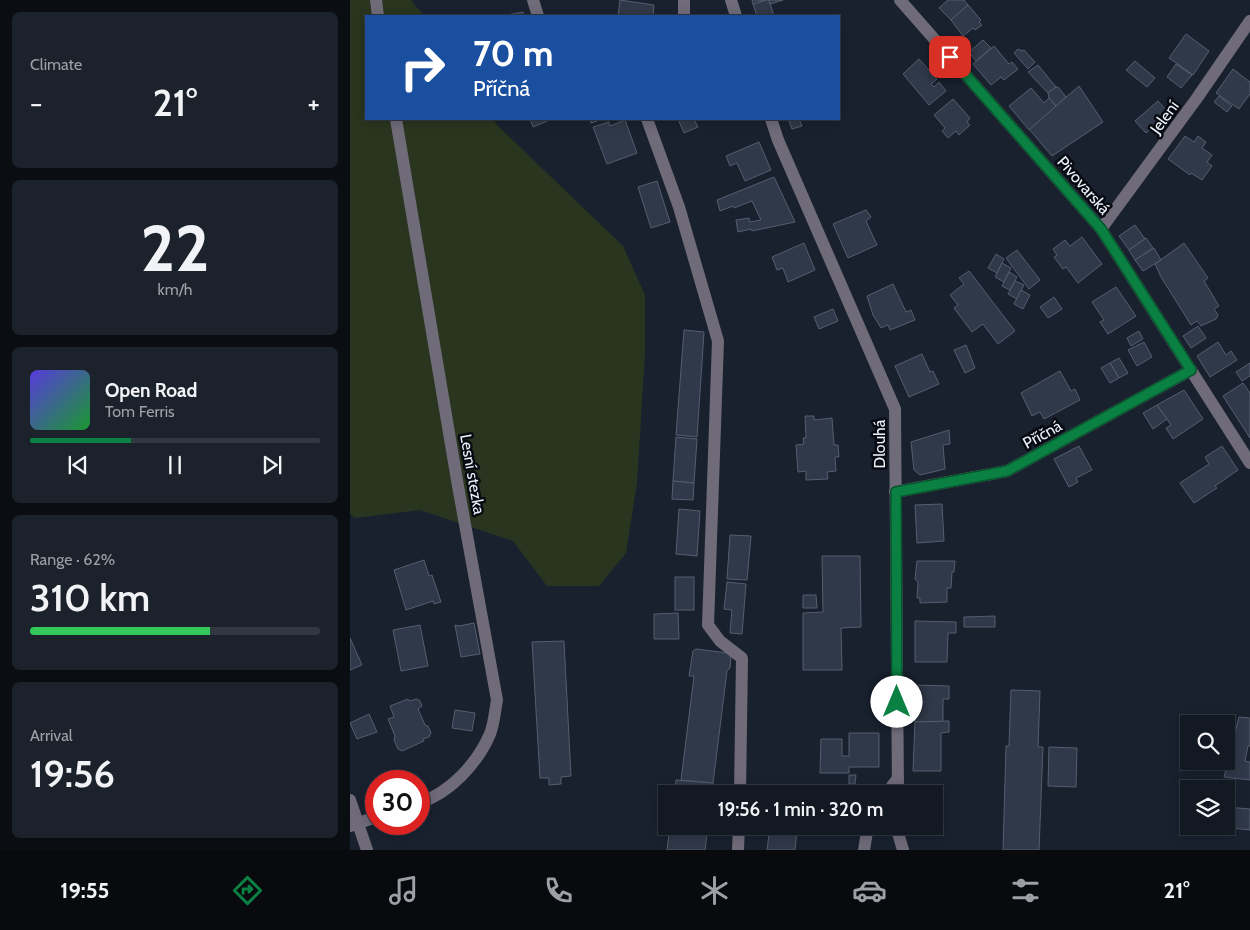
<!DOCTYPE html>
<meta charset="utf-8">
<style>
body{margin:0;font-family:Cabin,sans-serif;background:#1c222b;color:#f1f3f6;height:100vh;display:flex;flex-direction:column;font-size:19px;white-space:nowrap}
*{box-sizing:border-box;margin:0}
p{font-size:16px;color:#9da0a6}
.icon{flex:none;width:28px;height:28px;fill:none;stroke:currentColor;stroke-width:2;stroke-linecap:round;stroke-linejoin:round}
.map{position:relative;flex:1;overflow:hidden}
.side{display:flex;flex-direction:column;gap:12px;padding:12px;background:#0a0e13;width:350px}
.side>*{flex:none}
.hud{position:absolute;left:15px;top:15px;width:475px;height:105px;border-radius:0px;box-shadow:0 2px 12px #0003,0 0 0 1px #323841;background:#1a4fa0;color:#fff;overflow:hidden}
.fabs{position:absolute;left:830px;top:715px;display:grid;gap:10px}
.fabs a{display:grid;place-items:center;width:55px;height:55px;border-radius:0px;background:#131923;box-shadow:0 2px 12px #0003,0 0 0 1px #323841;font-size:25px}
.speed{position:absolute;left:15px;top:770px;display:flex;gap:10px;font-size:25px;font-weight:700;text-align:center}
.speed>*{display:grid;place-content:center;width:65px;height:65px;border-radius:50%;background:#131923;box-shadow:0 2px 12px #0003,0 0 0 1px #323841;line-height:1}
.speed .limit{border:8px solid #d22;background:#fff;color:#111}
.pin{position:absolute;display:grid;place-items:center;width:42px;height:42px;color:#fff;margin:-21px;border-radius:10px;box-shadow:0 2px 8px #0006}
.me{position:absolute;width:55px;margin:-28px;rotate:0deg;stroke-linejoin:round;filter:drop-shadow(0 0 4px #0008)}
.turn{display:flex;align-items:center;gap:18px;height:105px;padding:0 25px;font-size:22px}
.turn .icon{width:65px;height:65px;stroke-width:2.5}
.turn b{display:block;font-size:35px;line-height:42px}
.big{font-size:38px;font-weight:600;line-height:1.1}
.side .card{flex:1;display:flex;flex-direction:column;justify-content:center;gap:8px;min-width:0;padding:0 18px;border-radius:8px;background:#1c222b}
.side .dial{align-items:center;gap:0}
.dial b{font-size:65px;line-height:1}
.song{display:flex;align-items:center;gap:15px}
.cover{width:60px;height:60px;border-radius:8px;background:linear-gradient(135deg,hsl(250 70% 55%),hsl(130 70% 35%))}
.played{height:5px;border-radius:2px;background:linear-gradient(90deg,#0b8043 35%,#323841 35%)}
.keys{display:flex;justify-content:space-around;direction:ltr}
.heat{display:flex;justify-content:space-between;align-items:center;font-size:28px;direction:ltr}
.charge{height:8px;border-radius:4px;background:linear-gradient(90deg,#34c759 62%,#323841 0)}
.trip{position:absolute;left:308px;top:785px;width:285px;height:50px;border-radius:0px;background:#131923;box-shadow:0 2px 12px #0003,0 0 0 1px #323841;font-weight:600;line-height:50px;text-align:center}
.menu{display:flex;height:80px;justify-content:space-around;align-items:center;background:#080a0e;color:#9da0a6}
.menu .icon{width:35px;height:35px}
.menu .on{color:#0b8043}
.menu b{font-size:22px;color:#f1f3f6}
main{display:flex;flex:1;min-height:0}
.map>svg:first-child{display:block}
</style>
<main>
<section class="side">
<div class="card"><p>Climate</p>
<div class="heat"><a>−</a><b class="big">21°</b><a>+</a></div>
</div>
<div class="card dial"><b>22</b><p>km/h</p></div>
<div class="card">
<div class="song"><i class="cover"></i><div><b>Open Road</b><p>Tom Ferris</p></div></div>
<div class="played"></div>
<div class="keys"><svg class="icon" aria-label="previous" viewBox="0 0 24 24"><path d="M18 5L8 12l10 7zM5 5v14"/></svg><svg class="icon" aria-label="pause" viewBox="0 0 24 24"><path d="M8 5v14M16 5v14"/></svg><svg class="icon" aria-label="next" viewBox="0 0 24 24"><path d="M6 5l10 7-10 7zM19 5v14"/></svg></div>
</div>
<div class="card"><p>Range · 62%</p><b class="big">310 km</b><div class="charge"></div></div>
<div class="card"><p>Arrival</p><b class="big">19:56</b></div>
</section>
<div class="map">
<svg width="900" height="850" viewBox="0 0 900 850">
<rect width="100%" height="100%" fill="#19212f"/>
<path fill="#29351e" d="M0 0H61L74 16H16V119H143L147 125 273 246 295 295V354L287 483 276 553 249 586H197L163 541 70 510 5 518 0 514Z"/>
<g fill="#303949" stroke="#545e6f">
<path d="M270 0 304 5 303 16H268Z"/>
<path d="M402 0H416L403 4Z"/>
<path d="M416 0H419L424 16H407L403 4Z"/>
<path d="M419 0H433L420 4Z"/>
<path d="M598 0H614L618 5 601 20 589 8Z"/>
<path d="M618 5 631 20 629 22 632 25 625 30 623 28 613 36 601 20Z"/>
<path d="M173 12 174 16H157V15Z"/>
<path d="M836 34 859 51 843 75 819 58Z"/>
<path d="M633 40 641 48 626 61 619 52Z"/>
<path d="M644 46 659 64 662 62 668 69 654 80 651 77 641 85 623 64Z"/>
<path d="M668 49 672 51 674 50 685 62 678 69 664 53Z"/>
<path d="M569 59 587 79 581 84 584 87 589 82 596 91 579 105 553 74Z"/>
<path d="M785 61 805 78 797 87 776 70Z"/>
<path d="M826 64 842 75 831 88 817 77Z"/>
<path d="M688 65 706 87 698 93 678 72Z"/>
<path d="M883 69 900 82V94L889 109 866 93Z"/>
<path d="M729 86 753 122 702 156 679 129Z"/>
<path d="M706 87H708L716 97 706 106 699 98 698 93Z"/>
<path d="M681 88 694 103 699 98 706 106 679 130 659 106Z"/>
<path d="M869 96 882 106 877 112 864 102Z"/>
<path d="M603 99 620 118 617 122 620 125 609 135 606 131 598 138 592 131 595 128 584 115Z"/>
<path d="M808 101 819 113 796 133 785 121Z"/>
<path d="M180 119H202L183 127Z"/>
<path d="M240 119H253L241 123Z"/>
<path d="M328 119H344L348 127 334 133Z"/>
<path d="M438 119H449L452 126 442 129Z"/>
<path d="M275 120 287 153 257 164 243 127 259 122 260 126Z"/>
<path d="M835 136 844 142 848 136 856 142 852 148 862 155 857 162 862 166 852 180 841 173 840 175 818 159Z"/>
<path d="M409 142 421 170 395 181 387 163 380 166 376 156Z"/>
<path d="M424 177 445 222 402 231 401 229 388 232 386 220 399 218 400 222 411 220 402 201 384 208 383 206 370 211 367 200Z"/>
<path d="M307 181 320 222 301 228 288 187Z"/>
<path d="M516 210 521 217 516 221 527 245 498 258 483 224Z"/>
<path d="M785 225 795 239 779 250 769 236Z"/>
<path d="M732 237 752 264 728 283 716 267 713 269 704 257 707 255 703 249 715 240 720 246Z"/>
<path d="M796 238 803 248 785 260 779 250Z"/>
<path d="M454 243 465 270 438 282 433 268 427 270 422 257Z"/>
<path d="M834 243 858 278 854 281 869 306 864 309 868 315 866 319 851 326 847 321 841 325 811 277 805 264Z"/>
<path d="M804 248 811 260 793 271 785 260Z"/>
<path d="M667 250 690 280 679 289 656 258Z"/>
<path d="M646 254 654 259 647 273 638 268Z"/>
<path d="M652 263 661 268 654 282 645 277Z"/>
<path d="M619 271 665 331 648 344 633 324 622 332 604 308 608 305 600 295 614 284 609 278Z"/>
<path d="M659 272 667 277 660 290 652 286Z"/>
<path d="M665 281 674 285 667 299 658 294Z"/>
<path d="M543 284 556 312 561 310 565 320 540 330 538 325 531 328 523 315 517 296Z"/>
<path d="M766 287 786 316 758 334 750 322 754 320 742 302Z"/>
<path d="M671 290 680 295 673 309 664 304Z"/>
<path d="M704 297 712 309 698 318 690 307Z"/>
<path d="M483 309 488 321 469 329 464 317Z"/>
<path d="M848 326 856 338 841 348 833 336Z"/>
<path d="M334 330 354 332 347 437 326 435Z"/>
<path d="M789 331 793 339 781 346 777 338Z"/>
<path d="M794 342 802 357 787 366 778 350Z"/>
<path d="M868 342 876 355 881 351 887 360 860 377 847 356Z"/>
<path d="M616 345 625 368 615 373 604 350Z"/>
<path d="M572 354 580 372 583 371 589 384 559 397 545 366Z"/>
<path d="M769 358 778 373 769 378 760 363Z"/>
<path d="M760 363 769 378 760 383 751 368Z"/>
<path d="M900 363V376L892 381 886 372Z"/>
<path d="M710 371 721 391 725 389 730 400 694 419 690 412 682 416 671 393Z"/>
<path d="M893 383 900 393V438L873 396Z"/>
<path d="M834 390 853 419 823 439 816 428 821 425 807 405Z"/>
<path d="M807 405 817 419 803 429 793 413Z"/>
<path d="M455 416H464V420L482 418 484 445H488L489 457H485L486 471 477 472 478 479 456 480V471L448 472 446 445 454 444 453 438H456Z"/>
<path d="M599 430 600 444 593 445 595 469 570 475 564 470 561 442Z"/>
<path d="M326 437 347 439 344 483 323 481Z"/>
<path d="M729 446 742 470 726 478 728 482 719 487 704 459Z"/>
<path d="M872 446 888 470 865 486 867 488 844 503 830 483 859 464 855 457Z"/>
<path d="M323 481 344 483 343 500 322 499Z"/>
<path d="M592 504 594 541 567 543 565 505Z"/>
<path d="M329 509 350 511 347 556 326 554Z"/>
<path d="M380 535 401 536 397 580 377 579Z"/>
<path d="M472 556H510L511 627 491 628 492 670H453V613L473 612Z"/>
<path d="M74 560 79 576 82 575 91 602 84 604 83 601 56 610 44 570Z"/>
<path d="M567 561H605L604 572H602L601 588H597V602L570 603V598H567L568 582 565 579Z"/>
<rect x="325" y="577" width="19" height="33"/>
<path d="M377 582 396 584 392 634 380 633 382 610 374 609Z"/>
<path d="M453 595H466L467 608H453Z"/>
<path d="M328 613 329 639H304V614Z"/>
<path d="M645 616V627H614V617Z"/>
<path d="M565 621 606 622V633H598L597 662H565Z"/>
<path d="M124 623 130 654 111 657 105 625 109 626Z"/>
<path d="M70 625 78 666 51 671 43 630Z"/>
<path d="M0 638 12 665 0 670Z"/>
<path d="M214 641 221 776 211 777V784L199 785V778H190L182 642Z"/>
<path d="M346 649 378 653 381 658 380 668 377 671 363 783 331 780 344 676H339L343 651Z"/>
<path d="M564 685 599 686V699H593V722H565Z"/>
<path d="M661 690 690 691 688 747H693L689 850H653L656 746H659Z"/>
<path d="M58 699 59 701 67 699 70 701 72 706 68 709 75 725 78 726 81 733 79 737 73 739 74 741 52 751 48 749 44 740 45 736 38 719 44 717 40 706Z"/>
<path d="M105 710 125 713 122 731 102 728Z"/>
<path d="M19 714 27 732 7 739 0 723Z"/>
<path d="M889 717 900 718V746H898L895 761 900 762V780L874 777Z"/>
<path d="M599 721V732L591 733V771H563L565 722Z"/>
<path d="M499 733H529V767H499V773H470L471 739H492V756H499Z"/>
<path d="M699 747 727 748 726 787 698 786Z"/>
<path d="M499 775H506L505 784H499Z"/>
<path d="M326 780 363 783 362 794H324Z"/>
<path d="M876 807 900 809V830L863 826H876Z"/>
<path d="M320 826H358L355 850H317Z"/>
<path d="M420 827 447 830 445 850H417Z"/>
</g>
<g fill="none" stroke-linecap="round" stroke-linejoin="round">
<g stroke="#706b79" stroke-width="12">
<path d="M26 0 28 16"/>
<path d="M183 0 188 16"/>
<path d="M381 0 386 16"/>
<path d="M550 0 751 229 900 463"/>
<path d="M334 16V0"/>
<path d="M46 119 108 486 147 700C145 711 144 724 140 734 127 764 100 793 69 803"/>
<path d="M297 119 329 207 368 341 358 625 370 641 392 658 390 794"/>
<path d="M421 119 428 140 545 409 548 794"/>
<path d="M751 229 847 98 900 21"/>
<path d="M545 492 657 471 841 370"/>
<path d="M536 794 548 778"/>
<path d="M0 800 17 850"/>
<path d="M0 826 26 817"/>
<path d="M548 826V833L553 850"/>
<path d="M388 850 389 826"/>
<path d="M514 850 518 826"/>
</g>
</g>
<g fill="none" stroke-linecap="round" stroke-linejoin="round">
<g stroke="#07532c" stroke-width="12">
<path id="route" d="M547 702 546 492 657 471 841 370 751 229 600 57"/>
</g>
<use href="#route" stroke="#0b8043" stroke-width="9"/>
</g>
<g text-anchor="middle" stroke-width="5" stroke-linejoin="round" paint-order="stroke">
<g font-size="16" fill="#eef4fe" stroke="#070a11">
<text transform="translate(814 117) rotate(-54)" y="6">Jelení</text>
<text transform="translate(734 185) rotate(49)" y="6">Pivovarská</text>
<text transform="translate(692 434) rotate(-29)" y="6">Příčná</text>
<text transform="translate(529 444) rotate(-90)" y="6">Dlouhá</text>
<text transform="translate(123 474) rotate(80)" y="6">Lesní stezka</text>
</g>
</g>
</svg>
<div class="fabs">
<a><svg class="icon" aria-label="search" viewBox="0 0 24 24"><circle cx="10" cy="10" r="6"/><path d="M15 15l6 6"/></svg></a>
<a><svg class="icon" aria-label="layers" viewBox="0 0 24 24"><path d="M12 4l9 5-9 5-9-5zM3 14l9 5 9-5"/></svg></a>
</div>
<div class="speed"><div class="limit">30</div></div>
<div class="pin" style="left:600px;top:57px;background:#d93025"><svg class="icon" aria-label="arrive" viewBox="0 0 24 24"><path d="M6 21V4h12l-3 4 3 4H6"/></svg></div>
<svg class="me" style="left:547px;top:702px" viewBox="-20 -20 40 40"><circle r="19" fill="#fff"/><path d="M0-13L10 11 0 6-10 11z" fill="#0b8043"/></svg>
<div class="trip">19:56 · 1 min · 320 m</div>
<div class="hud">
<div class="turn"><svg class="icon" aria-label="right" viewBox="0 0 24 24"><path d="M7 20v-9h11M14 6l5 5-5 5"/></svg><div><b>70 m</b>Příčná</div></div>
</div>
</div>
</main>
<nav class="menu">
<b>19:55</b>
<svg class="icon on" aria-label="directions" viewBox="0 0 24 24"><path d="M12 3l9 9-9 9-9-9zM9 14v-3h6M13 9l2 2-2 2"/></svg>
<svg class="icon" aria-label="music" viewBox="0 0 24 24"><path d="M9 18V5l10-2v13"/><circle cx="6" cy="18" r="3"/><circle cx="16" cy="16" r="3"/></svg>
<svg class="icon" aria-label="phone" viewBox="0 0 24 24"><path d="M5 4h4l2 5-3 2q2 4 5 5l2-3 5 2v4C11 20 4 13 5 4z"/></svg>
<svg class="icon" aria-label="climate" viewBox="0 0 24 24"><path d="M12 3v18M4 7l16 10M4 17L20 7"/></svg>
<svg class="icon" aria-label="car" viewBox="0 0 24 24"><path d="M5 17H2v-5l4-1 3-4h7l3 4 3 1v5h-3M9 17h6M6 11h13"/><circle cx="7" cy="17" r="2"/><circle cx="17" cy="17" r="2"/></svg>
<svg class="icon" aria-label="filters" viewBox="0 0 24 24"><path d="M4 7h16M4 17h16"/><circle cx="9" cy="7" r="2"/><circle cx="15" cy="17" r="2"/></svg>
<b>21°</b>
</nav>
